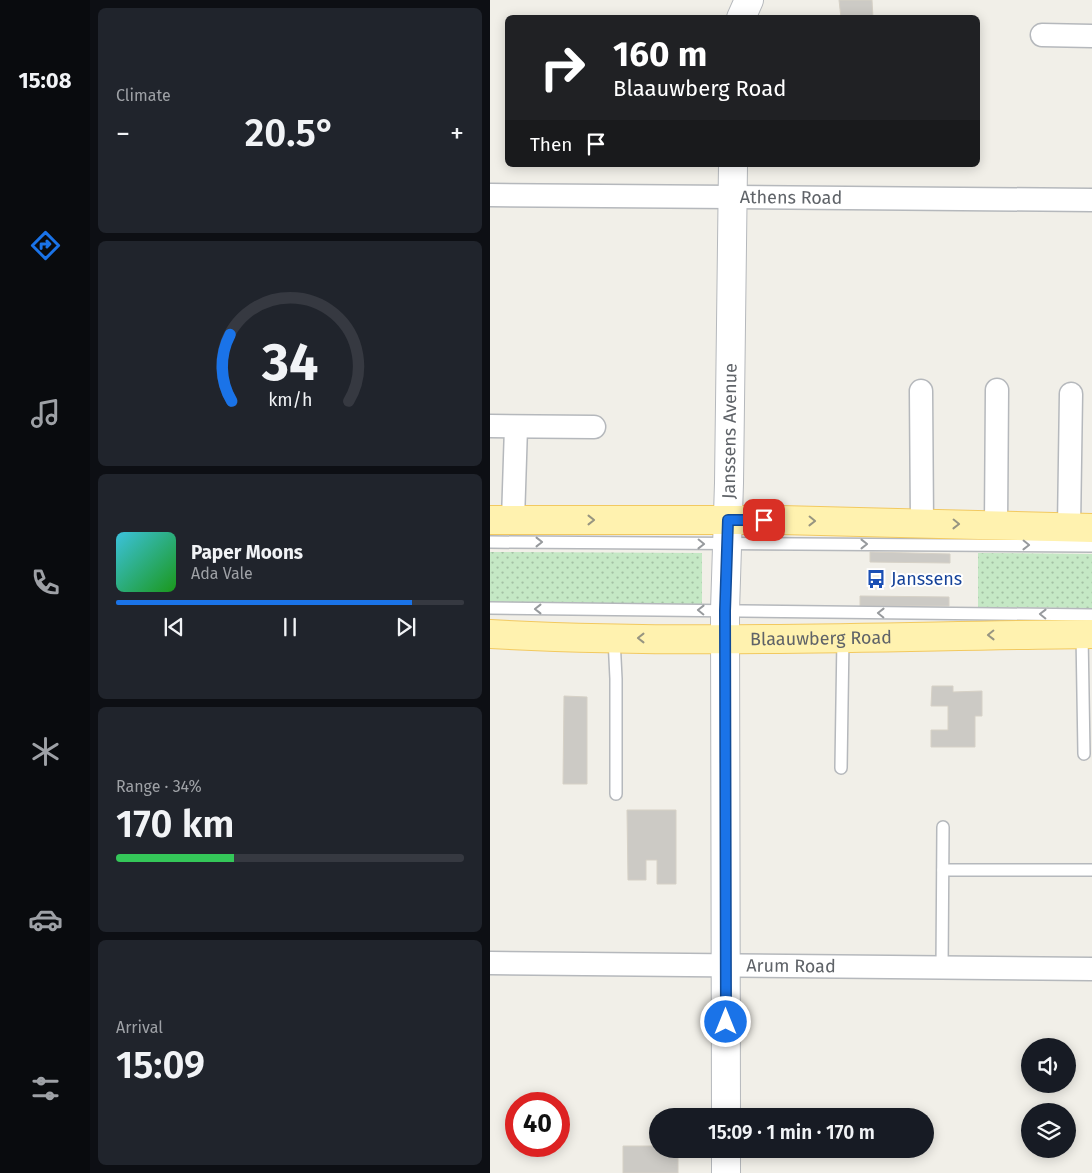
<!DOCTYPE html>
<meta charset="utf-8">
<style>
body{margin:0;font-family:"Fira Sans",sans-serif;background:#20242c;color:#f1f3f6;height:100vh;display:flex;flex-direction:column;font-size:19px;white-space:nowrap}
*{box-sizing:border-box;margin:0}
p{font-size:16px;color:#9ea1a6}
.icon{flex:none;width:28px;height:28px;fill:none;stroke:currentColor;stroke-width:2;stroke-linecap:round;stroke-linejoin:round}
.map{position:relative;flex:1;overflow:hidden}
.drawer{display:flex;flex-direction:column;gap:8px;padding:8px;background:#0d0f14;width:400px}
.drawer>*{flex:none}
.top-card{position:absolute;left:15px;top:15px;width:475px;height:152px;border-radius:8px;box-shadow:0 2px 12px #0003;background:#202124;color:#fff;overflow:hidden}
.controls{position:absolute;left:531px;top:1038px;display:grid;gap:10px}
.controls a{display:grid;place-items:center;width:55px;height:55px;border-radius:50%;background:#171b24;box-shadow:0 2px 12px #0003;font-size:25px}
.speed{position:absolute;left:15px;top:1092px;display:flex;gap:10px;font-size:25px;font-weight:700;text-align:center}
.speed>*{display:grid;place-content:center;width:65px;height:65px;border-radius:50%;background:#171b24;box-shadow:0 2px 12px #0003;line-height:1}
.speed .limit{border:8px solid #d22;background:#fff;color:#111}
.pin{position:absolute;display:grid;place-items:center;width:42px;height:42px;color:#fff;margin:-21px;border-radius:10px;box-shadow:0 2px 8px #0006}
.me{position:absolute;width:55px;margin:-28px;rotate:0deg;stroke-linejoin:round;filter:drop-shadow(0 0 4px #0008)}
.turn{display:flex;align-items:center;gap:18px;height:105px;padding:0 25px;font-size:22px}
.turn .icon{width:65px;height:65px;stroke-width:2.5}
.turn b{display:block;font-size:35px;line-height:42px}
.then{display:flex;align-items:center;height:48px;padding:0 25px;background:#0003;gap:10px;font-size:19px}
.big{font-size:38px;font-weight:600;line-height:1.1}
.drawer .tile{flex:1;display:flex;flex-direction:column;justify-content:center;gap:8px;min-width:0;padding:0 18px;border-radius:8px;background:#20242c}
.drawer .dial{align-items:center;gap:0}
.dial svg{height:130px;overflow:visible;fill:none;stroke:#363941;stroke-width:7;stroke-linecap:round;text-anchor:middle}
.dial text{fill:#f1f3f6;stroke:none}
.song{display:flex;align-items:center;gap:15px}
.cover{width:60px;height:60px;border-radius:8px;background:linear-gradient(135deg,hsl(190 70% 55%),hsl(120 70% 35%))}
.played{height:5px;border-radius:2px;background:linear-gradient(90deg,#1a73e8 85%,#363941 85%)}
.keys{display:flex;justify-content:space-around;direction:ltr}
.heat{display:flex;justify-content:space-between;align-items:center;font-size:28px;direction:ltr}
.charge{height:8px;border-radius:4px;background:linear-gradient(90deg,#34c759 34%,#363941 0)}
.trip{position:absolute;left:159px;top:1108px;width:285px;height:50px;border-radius:25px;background:#171b24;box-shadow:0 2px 12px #0003;font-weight:600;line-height:50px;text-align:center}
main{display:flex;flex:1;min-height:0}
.tab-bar{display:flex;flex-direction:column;width:90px;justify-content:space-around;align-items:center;background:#090b0e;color:#9ea1a6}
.tab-bar .icon{width:35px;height:35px}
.tab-bar .current{color:#1a73e8}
.tab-bar b{font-size:22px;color:#f1f3f6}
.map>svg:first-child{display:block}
</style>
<main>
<nav class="tab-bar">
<b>15:08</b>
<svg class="icon current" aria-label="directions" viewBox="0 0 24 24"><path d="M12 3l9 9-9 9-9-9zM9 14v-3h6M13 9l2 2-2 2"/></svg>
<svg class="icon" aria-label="music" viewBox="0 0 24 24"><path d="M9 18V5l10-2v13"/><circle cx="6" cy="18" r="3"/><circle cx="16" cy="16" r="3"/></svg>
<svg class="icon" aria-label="phone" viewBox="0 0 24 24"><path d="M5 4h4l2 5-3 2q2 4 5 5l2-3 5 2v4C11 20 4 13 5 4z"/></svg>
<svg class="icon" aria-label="climate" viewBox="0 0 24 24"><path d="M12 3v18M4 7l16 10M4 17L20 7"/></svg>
<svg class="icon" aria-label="car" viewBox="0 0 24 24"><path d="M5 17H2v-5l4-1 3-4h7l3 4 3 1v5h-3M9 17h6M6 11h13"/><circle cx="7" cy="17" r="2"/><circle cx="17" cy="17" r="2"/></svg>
<svg class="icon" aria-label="filters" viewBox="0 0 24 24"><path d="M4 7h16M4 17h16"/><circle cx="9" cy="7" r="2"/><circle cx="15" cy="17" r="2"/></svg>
</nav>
<section class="drawer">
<div class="tile"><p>Climate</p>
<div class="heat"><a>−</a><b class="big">20.5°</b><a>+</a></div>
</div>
<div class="tile dial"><svg viewBox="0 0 100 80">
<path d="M14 69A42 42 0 1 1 86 69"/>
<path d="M14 69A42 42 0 0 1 13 28" stroke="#1a73e8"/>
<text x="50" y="56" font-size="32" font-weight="700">34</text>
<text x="50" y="72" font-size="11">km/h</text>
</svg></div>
<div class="tile">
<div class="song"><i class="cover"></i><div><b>Paper Moons</b><p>Ada Vale</p></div></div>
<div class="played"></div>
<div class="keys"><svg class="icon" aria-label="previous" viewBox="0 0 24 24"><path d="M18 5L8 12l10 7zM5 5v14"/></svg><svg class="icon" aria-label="pause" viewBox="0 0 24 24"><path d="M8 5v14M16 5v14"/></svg><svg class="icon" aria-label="next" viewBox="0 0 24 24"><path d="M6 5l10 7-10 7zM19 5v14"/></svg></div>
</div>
<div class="tile"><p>Range · 34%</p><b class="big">170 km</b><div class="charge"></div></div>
<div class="tile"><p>Arrival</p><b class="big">15:09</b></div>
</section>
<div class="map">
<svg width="602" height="1173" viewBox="0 0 602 1173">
<defs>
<pattern id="park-dots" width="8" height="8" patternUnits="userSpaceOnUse" patternTransform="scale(1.25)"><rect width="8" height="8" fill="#c5e8c5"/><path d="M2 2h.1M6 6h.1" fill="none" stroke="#a3c0a4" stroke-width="1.8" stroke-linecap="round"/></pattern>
</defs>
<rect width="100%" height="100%" fill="#f1efe8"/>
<g fill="url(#park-dots)">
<path d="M0 552 212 553V610L0 607Z"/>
<path d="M488 553 602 554V608L488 607Z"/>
</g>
<g fill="#cccac5" stroke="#d6d1c6">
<path d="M349 0H382L383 18H351Z"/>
<path d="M380 552 460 554V563L380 562Z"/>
<path d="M370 596 459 597V606H370Z"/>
<path d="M442 686H463V692L492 691V716H485V747H441V730H458V706H441Z"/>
<path d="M74 696 97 697V784H73Z"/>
<path d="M137 810H186V884H167V860H156V880H138Z"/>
<path d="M165 1137H168V1149H188V1173H133V1146H164Z"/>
</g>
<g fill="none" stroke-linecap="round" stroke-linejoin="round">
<g stroke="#b5b8bc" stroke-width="14">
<g id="service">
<path d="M0 542 602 546"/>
<path d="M0 608 602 615"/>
<path d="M592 634 594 754"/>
<path d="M124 638 126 679V794"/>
<path d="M351 768 353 638"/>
<path d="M453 870H602"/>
<path d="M452 968 453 827"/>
</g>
</g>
<g stroke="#b5b8bc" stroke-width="25">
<g id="minor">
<path d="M552 35 602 36"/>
<path id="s1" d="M0 195 602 200"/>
<path d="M431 391 432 523"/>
<path d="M0 426 104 427"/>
<path d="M23 520 26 427"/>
<path d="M506 525 507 390"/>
<path d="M579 527 581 394"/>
<path id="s2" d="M0 963 602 969"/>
</g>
</g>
<g stroke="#b5b8bc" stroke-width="30">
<g id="tertiary">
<path d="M251 18 259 0"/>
<path id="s3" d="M236 1116 235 611 239 483 243 165"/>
<path d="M236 1173V1149"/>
</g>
</g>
<g stroke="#f2c960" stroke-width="30">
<g id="primary">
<path d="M0 520H291L602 528"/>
<path id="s4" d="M0 634C200 645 402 636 602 634"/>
</g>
</g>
<use href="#service" stroke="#fff" stroke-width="11"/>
<use href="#minor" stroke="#fff" stroke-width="22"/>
<use href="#tertiary" stroke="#fff" stroke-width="28"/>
<use href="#primary" stroke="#fff2af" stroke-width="28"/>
</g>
<defs><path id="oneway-chevron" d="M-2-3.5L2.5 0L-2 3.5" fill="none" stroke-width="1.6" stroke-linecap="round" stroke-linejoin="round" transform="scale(1.25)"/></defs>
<g stroke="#979581">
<use href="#oneway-chevron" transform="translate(101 520)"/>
<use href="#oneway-chevron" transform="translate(322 521) rotate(1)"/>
<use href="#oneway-chevron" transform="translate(466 524) rotate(1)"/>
<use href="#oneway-chevron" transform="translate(501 635) rotate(179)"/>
<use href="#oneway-chevron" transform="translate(151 638) rotate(180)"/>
</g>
<g stroke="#979a9d">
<use href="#oneway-chevron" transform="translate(49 542)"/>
<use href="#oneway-chevron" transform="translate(211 544) rotate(1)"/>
<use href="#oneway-chevron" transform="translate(374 544)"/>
<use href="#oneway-chevron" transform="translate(536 545) rotate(1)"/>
<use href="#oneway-chevron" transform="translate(48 609) rotate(-180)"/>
<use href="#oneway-chevron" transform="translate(211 610) rotate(-179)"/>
<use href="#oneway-chevron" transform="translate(391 613) rotate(-179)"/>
<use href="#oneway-chevron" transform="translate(553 614) rotate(-179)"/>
</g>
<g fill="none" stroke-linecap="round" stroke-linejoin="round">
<g stroke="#114b97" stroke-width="12">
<path id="route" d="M236 1022 235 611 238 520H274"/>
</g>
<use href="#route" stroke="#1a73e8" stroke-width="9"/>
</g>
<defs>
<g id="bus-bare" transform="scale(1.5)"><path d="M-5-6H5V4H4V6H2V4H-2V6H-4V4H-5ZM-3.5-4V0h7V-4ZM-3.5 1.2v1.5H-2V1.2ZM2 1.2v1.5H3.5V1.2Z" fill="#1a4fb4" stroke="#fff" stroke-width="2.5" paint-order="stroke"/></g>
</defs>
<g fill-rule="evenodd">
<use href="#bus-bare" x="386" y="579"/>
</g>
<g text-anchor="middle" stroke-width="4" stroke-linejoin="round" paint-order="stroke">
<g font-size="18" fill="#5f6368" stroke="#fff">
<text dy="6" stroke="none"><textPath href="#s1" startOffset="301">Athens Road</textPath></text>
<text dy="6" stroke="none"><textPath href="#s3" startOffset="685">Janssens Avenue</textPath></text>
<text dy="6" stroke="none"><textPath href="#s4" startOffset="331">Blaauwberg Road</textPath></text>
<text dy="6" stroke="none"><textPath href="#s2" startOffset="301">Arum Road</textPath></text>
</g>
<g font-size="18" fill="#164399" stroke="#fff" text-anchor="start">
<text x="401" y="585">Janssens</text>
</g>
</g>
</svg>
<div class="controls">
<a><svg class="icon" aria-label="sound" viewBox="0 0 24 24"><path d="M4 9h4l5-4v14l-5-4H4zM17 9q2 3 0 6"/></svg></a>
<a><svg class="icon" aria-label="layers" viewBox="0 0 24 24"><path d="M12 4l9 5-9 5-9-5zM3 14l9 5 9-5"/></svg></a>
</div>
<div class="speed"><div class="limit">40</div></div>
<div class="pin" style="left:274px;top:520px;background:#d93025"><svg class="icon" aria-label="arrive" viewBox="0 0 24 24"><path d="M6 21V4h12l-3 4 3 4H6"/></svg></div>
<svg class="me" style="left:236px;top:1022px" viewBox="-20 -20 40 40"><circle r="17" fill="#1a73e8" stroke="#fff" stroke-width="3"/><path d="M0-11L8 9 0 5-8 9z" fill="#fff"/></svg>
<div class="trip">15:09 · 1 min · 170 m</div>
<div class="top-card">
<div class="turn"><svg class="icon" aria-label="right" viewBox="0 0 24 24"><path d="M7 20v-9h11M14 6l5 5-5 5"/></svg><div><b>160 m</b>Blaauwberg Road</div></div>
<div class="then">Then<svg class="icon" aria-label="arrive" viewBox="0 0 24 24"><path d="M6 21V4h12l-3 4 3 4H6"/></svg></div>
</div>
</div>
</main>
